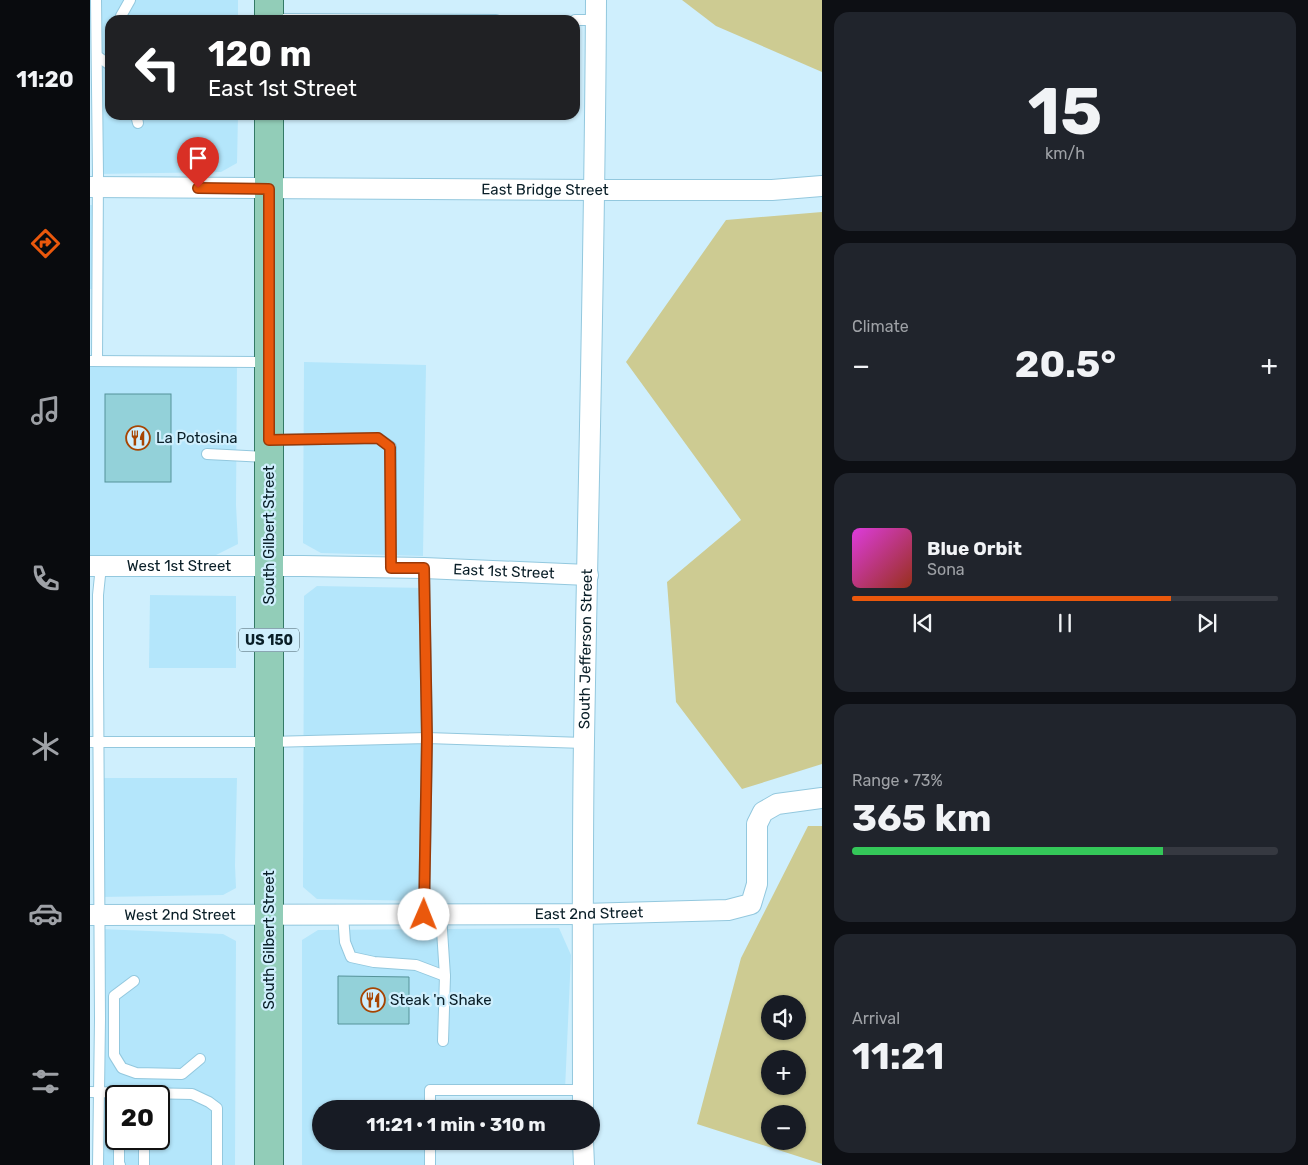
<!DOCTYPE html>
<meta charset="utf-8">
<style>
body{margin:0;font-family:Rubik,sans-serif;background:#20242c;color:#f1f3f6;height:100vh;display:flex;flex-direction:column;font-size:19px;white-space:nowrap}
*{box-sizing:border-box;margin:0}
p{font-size:16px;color:#9ea1a6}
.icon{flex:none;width:28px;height:28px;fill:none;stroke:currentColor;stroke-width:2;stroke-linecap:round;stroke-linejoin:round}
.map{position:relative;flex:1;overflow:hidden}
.side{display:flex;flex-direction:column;gap:12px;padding:12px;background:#0d0f14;width:486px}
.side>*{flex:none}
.hud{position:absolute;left:15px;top:15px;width:475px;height:105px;border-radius:15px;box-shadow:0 1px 4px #0004;background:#202124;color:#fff;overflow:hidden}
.buttons{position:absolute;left:671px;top:995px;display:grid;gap:10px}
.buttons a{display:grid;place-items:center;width:45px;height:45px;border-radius:50%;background:#171b24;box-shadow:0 1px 4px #0004;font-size:25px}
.speed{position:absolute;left:15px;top:1085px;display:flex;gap:10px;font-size:25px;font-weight:700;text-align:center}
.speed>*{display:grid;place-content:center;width:65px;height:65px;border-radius:50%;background:#171b24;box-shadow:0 1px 4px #0004;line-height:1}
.speed .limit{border:2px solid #111;border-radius:8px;background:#fff;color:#111}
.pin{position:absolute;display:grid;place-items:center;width:42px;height:42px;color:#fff;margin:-51px -21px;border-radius:50% 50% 50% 0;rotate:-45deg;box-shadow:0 0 5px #0007}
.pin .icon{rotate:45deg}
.me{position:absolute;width:55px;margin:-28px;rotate:1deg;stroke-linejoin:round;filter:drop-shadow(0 0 4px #0008)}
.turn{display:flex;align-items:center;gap:18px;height:105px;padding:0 20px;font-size:22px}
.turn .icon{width:65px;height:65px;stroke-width:2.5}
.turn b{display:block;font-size:35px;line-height:42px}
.big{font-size:38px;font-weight:700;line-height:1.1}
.side .tile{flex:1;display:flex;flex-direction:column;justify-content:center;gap:8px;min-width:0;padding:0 18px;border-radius:15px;background:#20242c}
.side .dial{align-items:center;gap:0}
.dial b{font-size:65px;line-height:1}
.song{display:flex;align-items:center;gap:15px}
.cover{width:60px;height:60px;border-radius:8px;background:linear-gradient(135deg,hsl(300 70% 55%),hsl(10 70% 35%))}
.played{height:5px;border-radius:2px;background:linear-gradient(90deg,#ea580c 75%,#363941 75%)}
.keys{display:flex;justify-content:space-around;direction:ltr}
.heat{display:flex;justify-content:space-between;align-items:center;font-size:28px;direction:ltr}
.charge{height:8px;border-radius:4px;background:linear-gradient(90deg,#34c759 73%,#363941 0)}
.trip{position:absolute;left:222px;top:1100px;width:288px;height:50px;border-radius:25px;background:#171b24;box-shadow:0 1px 4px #0004;font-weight:700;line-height:50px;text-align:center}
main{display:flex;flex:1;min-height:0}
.tab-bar{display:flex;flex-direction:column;width:90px;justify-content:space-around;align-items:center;background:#090b0e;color:#9ea1a6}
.tab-bar .icon{width:35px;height:35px}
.tab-bar .selected{color:#ea580c}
.tab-bar b{font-size:22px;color:#f1f3f6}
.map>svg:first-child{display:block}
</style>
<main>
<nav class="tab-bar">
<b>11:20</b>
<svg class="icon selected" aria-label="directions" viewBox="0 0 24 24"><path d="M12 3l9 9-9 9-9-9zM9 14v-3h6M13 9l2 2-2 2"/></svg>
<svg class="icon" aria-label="music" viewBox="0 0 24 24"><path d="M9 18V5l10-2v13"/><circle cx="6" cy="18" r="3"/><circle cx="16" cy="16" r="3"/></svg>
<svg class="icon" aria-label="phone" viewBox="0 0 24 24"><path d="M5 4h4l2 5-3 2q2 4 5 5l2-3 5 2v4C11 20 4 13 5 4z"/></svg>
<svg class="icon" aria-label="climate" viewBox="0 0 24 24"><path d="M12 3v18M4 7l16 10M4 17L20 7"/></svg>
<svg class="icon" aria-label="car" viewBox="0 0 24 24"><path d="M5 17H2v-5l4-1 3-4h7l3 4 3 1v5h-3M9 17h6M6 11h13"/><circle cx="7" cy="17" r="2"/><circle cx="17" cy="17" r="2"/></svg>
<svg class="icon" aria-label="filters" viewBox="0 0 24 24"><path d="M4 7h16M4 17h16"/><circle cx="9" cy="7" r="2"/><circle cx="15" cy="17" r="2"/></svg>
</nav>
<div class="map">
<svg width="732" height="1165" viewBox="0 0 732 1165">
<rect width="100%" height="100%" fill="#cfeffd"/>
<g fill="#b4e6fb" fill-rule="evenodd">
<path d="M6 0H148V20H20V115H148L147 163 131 172 8 174Z"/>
<rect x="0" y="205" width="8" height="84"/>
<path d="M0 361H147L146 505 148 544 126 555 0 556Z"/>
<path d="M214 362 336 365 333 556 231 553 213 543Z"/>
<path d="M227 586 335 588 334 901 227 899 213 887 214 596Z"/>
<path d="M60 595 146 596V668H59Z"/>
<path d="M8 778H147L145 865 146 888 133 895 10 897Z"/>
<path d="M469 928 481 955 475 1090H341L340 1109H231V1141H340V1165H212V940L228 930Z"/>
<path d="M10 929 133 934 146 941 145 1165H8ZM26 1096H69V1139H26Z"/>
</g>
<g fill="#cdcb92" fill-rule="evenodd">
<path d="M592 0H732V72L626 26Z"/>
<path d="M732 212V764L652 789 586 702 577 582 651 520 536 362 636 220Z"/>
<path d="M718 826H732V1164L607 1124 651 958ZM680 1004H708V1031H680ZM680 1059H708V1086H680ZM680 1114H708V1141H680Z"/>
</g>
<g fill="#93d1d9" stroke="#559299">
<rect x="15" y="394" width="66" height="88"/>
<path d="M248 976 319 977V1024H248Z"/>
</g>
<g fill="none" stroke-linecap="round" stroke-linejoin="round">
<g stroke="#93c8de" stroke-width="12">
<g id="service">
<path d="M6 0 8 174 7 361"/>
<path d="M179 19 406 20"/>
<path d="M30 20 31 16 40 0"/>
<path d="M485 20H506"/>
<path d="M7 56 20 65"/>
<path d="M46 115 48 123"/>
<path d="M0 361 179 362"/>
<path d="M180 440 288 438 301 447V568"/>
<path d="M117 454 178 457"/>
<path d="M0 742H179L337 738 494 743"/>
<path d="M253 915 255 942 261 957 284 962 326 965 355 976"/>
<path d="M334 915 337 738 334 568"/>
<path d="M351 915 355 976 353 1041"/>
<path d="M44 981 24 996V1055L32 1068 46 1073 92 1074 110 1059"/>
<path d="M0 1092 102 1094 119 1102 127 1108V1165"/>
<path d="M340 1109V1090H493"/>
<path d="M29 1139V1164L30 1165"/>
<path d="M54 1139V1165"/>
<path d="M340 1141V1165"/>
<path d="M8 1165 10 1019 8 666V595L11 566"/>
</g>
</g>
<g stroke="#93c8de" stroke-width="22">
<g id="minor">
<path id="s1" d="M0 187 504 190H682L732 186"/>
<path id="s2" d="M0 566H213L334 568 498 575"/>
<path id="s3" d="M0 915 493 914 638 910 661 904 667 884V824L673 812 687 804 732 798"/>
<path id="s4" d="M493 1109C493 986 492 864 494 741 498 494 505 247 506 0"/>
<path d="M493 1141 494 1165"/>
</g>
</g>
<g stroke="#337a66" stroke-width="30">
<g id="primary">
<path d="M179 20V0"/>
<path d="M179 1165V115"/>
</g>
</g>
<use href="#service" stroke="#fff" stroke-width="10"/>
<use href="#minor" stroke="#fff" stroke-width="20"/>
<use href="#primary" stroke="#92cdb8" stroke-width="28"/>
</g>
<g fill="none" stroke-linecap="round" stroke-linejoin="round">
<g stroke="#983908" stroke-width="12">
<path id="route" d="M108 188 179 189V440L288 438 300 447 301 568H334L337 738 334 915"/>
</g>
<use href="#route" stroke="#ea580c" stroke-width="9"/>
</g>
<defs>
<g id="restaurant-ring" transform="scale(1.25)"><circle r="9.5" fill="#cfeffd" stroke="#a74502" stroke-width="1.5"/><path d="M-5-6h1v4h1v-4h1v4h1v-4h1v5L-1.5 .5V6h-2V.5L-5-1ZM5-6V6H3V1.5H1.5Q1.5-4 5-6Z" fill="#a74502"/></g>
</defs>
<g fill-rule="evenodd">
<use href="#restaurant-ring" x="48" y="438"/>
<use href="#restaurant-ring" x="283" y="1000"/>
</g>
<g text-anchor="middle" stroke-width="4.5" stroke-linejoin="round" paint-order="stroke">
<rect fill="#cfeffd" stroke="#445d67" stroke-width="1" x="149" y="628.5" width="60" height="23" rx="4"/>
<g font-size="14" font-weight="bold" fill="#091e27">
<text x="179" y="645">US 150</text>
</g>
<g font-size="15" fill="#091e27" stroke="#cfeffd">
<text dy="5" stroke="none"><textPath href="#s1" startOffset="455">East Bridge Street</textPath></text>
<text transform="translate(179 535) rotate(-90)" y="5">South Gilbert Street</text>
<text dy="5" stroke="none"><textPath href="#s2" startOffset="89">West 1st Street</textPath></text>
<text dy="5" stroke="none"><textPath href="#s2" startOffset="414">East 1st Street</textPath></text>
<text dy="5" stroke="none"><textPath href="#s4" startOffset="460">South Jefferson Street</textPath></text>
<text dy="5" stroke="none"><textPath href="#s3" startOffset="499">East 2nd Street</textPath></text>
<text dy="5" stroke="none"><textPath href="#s3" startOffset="90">West 2nd Street</textPath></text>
<text transform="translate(179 940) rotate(-90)" y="5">South Gilbert Street</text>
</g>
<g font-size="15" fill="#091e27" stroke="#cfeffd" text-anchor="start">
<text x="66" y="443">La Potosina</text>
<text x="300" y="1005">Steak 'n Shake</text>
</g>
</g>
</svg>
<div class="buttons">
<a><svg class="icon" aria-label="sound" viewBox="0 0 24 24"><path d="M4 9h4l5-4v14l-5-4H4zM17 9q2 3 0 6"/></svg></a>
<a>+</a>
<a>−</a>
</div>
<div class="speed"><div class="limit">20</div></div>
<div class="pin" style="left:108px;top:188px;background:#d93025"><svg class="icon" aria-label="arrive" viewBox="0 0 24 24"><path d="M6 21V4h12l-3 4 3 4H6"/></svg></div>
<svg class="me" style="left:334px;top:915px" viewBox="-20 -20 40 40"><circle r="19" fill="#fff"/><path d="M0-13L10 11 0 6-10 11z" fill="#ea580c"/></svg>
<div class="trip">11:21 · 1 min · 310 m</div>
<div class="hud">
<div class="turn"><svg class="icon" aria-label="left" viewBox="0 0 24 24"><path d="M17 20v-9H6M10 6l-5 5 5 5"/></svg><div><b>120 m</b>East 1st Street</div></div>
</div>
</div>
<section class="side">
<div class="tile dial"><b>15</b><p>km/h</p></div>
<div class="tile"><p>Climate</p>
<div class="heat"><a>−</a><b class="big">20.5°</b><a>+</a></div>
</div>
<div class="tile">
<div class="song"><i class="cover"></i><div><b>Blue Orbit</b><p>Sona</p></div></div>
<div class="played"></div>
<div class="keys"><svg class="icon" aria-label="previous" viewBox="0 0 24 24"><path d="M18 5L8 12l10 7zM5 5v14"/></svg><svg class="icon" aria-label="pause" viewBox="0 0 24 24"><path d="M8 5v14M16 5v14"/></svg><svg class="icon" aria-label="next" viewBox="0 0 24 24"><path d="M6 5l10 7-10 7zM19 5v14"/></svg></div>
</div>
<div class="tile"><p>Range · 73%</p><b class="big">365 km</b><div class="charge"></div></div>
<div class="tile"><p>Arrival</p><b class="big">11:21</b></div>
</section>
</main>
